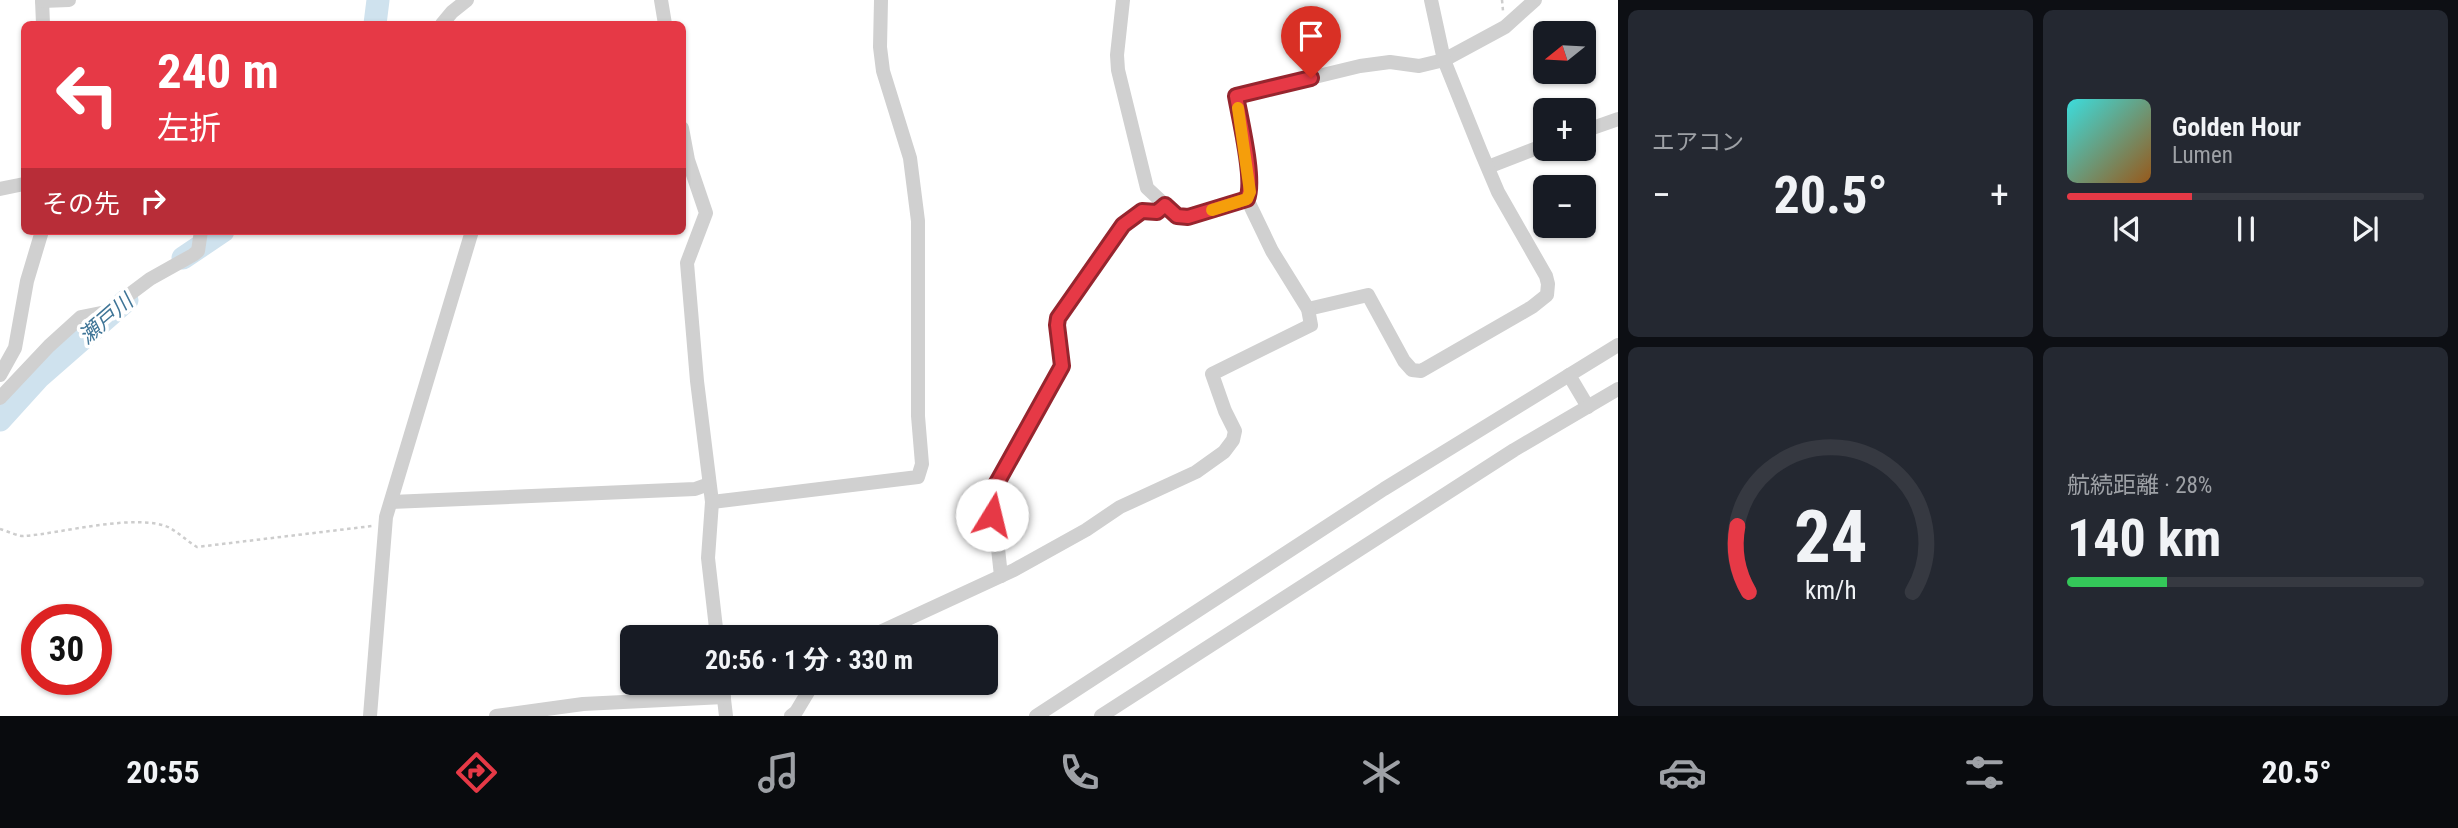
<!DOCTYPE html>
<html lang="ja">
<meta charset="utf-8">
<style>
body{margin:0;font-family:"Roboto Condensed","Noto Sans JP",sans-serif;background:#242831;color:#f1f3f6;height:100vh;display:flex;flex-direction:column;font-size:26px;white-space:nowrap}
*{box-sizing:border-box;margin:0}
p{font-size:23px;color:#9ea1a6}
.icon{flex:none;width:38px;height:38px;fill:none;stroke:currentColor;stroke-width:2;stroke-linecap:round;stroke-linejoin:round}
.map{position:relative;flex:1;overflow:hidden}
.side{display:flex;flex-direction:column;gap:10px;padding:10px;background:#0d0f14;width:840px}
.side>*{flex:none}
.banner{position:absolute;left:21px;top:21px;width:665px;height:214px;border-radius:10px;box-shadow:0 2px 5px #0004;background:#e63946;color:#fff;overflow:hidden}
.needle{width:46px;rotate:252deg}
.tools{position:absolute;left:1533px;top:21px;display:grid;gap:14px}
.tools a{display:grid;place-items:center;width:63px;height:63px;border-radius:10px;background:#171b24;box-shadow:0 2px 5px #0004;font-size:35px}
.speed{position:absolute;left:21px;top:604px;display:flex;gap:14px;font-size:35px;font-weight:700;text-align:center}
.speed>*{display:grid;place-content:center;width:91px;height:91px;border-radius:50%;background:#171b24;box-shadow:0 2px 5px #0004;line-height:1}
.speed .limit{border:10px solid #d22;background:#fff;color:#111}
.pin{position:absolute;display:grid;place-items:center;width:60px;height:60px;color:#fff;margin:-72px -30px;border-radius:50% 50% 50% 0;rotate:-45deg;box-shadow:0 0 7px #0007}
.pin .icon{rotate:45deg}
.me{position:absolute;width:77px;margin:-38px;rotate:9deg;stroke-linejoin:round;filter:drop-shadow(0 0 5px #0008)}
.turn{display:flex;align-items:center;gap:24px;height:147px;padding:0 21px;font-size:32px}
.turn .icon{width:91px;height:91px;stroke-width:2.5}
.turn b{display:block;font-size:49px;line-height:60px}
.then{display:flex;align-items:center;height:66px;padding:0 21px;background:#0003;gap:14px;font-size:26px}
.big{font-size:52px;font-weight:700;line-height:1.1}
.side .widget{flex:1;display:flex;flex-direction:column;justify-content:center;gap:10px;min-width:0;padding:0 24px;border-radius:10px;background:#242831}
.side .dial{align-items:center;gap:0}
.dial svg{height:182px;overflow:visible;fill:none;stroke:#363941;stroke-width:7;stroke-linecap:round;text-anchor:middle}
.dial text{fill:#f1f3f6;stroke:none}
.song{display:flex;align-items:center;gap:21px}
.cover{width:84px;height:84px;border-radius:10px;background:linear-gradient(135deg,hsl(180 70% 55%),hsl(30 70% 35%))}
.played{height:7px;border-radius:4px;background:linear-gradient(90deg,#e63946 35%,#363941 35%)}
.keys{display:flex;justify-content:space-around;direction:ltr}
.heat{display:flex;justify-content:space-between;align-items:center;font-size:38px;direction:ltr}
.charge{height:10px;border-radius:5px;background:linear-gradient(90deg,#34c759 28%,#363941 0)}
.side .tiles{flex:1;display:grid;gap:10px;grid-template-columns:repeat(2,1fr)}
.trip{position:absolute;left:620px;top:625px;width:378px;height:70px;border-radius:10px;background:#171b24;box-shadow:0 2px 5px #0004;font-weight:700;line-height:70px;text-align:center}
.dock{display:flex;height:112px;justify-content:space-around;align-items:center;background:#090b0e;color:#9ea1a6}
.dock .icon{width:49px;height:49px}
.dock .current{color:#e63946}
.dock b{font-size:32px;color:#f1f3f6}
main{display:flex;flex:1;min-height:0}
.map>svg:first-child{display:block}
</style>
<main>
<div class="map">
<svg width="1618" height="716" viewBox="0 0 1618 716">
<rect width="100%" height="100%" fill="#fff"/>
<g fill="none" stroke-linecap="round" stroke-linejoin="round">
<g stroke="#cfe2ee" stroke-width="23">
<path d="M375 24 378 0"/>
<path d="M183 258 223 231"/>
<path d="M0 420 39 377 127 300"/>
</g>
<g stroke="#cdcdcd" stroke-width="2.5" stroke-dasharray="3.5 3.5" stroke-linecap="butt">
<path d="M1502 0 1503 11"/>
<path d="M0 529C7 531 20 537 24 536 58 534 139 512 170 528 179 533 187 541 197 547L372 526"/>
</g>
<g stroke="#d0d0d0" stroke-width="14">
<path d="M42 0 43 24"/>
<path d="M661 0 665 24"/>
<path d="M1123 0 1117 55 1118 70 1147 188 1177 216 1188 217 1247 199 1250 192 1236 96 1360 66 1390 62 1419 66 1444 60 1505 27 1535 0"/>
<path d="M42 1 69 0"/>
<path d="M442 24 452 12 467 0"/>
<path d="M682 128 688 160 706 213 687 263 697 381 712 502 708 558 717 637"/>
<path d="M1584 131 1618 119"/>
<path d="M1488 167 1545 145"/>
<path d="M0 189 24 184"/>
<path d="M1308 309 1368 295 1404 361 1412 370 1421 371 1532 307 1547 295 1548 284 1546 276 1498 192 1481 152 1444 60 1431 0"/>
<path d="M0 375 15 348 27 281 42 231"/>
<path d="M1569 375 1588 407"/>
<path d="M0 398 49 346 81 317 106 312 150 279 193 255 198 251 201 231"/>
<path d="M391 502 695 489 709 484"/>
<path d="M712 502 918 477 922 464 918 416V221L910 158 883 71 880 47 881 0"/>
<path d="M1001 576 996 530 989 500 1062 366 1057 325 1058 318 1123 225 1142 211 1157 212 1165 205"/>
<path d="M869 637 1014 570 1086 530 1120 507 1196 472 1224 452 1233 440 1235 431 1225 411 1212 374 1311 325 1308 309 1272 251 1247 199"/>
<path d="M722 682 726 716"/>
<path d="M370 716 386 517 472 231"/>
<path d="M496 716 583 704 724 697"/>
<path d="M791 716 796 712 814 682"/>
<path d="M1036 716 1384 489 1618 345"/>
<path d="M1101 716 1514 450 1618 389"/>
</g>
</g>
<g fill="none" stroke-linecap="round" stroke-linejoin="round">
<g stroke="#96252e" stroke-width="18">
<path id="route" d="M992 515 989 500 993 490 1062 366 1057 325 1058 318 1123 225 1142 211 1157 212 1165 205 1177 216 1188 217 1247 199C1255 180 1240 119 1236 96L1311 78"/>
</g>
<use href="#route" stroke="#e63946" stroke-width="12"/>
<path stroke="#f59e0b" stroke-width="12" d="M1212 210 1247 199 1250 192 1238 108"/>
</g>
<g text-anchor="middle" stroke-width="7" stroke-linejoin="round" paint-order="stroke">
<g font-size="21" font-style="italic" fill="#3f7597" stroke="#fff">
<text transform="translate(106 319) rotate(-41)" y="7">瀬戸川</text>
</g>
</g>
</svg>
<div class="tools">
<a><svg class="needle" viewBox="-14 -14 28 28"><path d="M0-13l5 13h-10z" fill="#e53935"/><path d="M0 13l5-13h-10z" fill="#9ea1a6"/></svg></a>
<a>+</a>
<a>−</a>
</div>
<div class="speed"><div class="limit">30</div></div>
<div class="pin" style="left:1311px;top:78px;background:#d93025"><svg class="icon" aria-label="arrive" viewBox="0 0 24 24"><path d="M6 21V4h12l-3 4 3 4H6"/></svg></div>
<svg class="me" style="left:992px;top:515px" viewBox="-20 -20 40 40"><circle r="19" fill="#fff"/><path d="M0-13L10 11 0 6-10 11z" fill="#e63946"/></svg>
<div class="trip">20:56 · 1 分 · 330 m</div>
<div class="banner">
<div class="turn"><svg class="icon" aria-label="left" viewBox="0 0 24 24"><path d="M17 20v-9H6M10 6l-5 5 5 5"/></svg><div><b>240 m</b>左折</div></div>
<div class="then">その先<svg class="icon" aria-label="right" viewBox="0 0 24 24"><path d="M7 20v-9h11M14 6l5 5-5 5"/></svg></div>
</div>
</div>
<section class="side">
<div class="tiles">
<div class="widget"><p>エアコン</p>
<div class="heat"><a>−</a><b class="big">20.5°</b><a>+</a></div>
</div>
<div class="widget">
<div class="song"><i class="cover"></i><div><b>Golden Hour</b><p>Lumen</p></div></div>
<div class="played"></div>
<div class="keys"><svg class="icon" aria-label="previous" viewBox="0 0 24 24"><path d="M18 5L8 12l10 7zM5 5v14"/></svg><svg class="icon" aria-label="pause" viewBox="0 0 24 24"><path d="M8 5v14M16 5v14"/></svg><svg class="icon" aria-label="next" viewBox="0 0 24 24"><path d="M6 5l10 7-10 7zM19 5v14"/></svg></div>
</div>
<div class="widget dial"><svg viewBox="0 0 100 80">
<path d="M14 69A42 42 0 1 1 86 69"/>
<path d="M14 69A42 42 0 0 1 9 40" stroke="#e63946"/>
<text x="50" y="56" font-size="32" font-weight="700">24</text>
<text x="50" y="72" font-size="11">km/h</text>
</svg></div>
<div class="widget"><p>航続距離 · 28%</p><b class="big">140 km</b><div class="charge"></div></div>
</div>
</section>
</main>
<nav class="dock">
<b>20:55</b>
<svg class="icon current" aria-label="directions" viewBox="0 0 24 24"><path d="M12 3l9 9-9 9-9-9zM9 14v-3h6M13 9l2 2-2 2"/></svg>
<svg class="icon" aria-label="music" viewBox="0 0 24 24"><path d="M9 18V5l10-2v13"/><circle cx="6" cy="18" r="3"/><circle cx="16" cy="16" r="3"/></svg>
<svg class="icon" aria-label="phone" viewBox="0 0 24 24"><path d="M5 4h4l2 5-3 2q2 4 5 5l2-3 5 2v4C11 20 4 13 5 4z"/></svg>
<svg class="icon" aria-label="climate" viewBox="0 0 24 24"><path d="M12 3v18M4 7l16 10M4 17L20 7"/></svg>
<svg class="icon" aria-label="car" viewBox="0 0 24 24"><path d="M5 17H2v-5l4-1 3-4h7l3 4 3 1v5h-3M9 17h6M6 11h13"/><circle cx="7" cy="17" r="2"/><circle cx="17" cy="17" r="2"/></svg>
<svg class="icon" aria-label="filters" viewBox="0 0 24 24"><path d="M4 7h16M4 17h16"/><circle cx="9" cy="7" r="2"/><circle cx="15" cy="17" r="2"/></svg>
<b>20.5°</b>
</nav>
